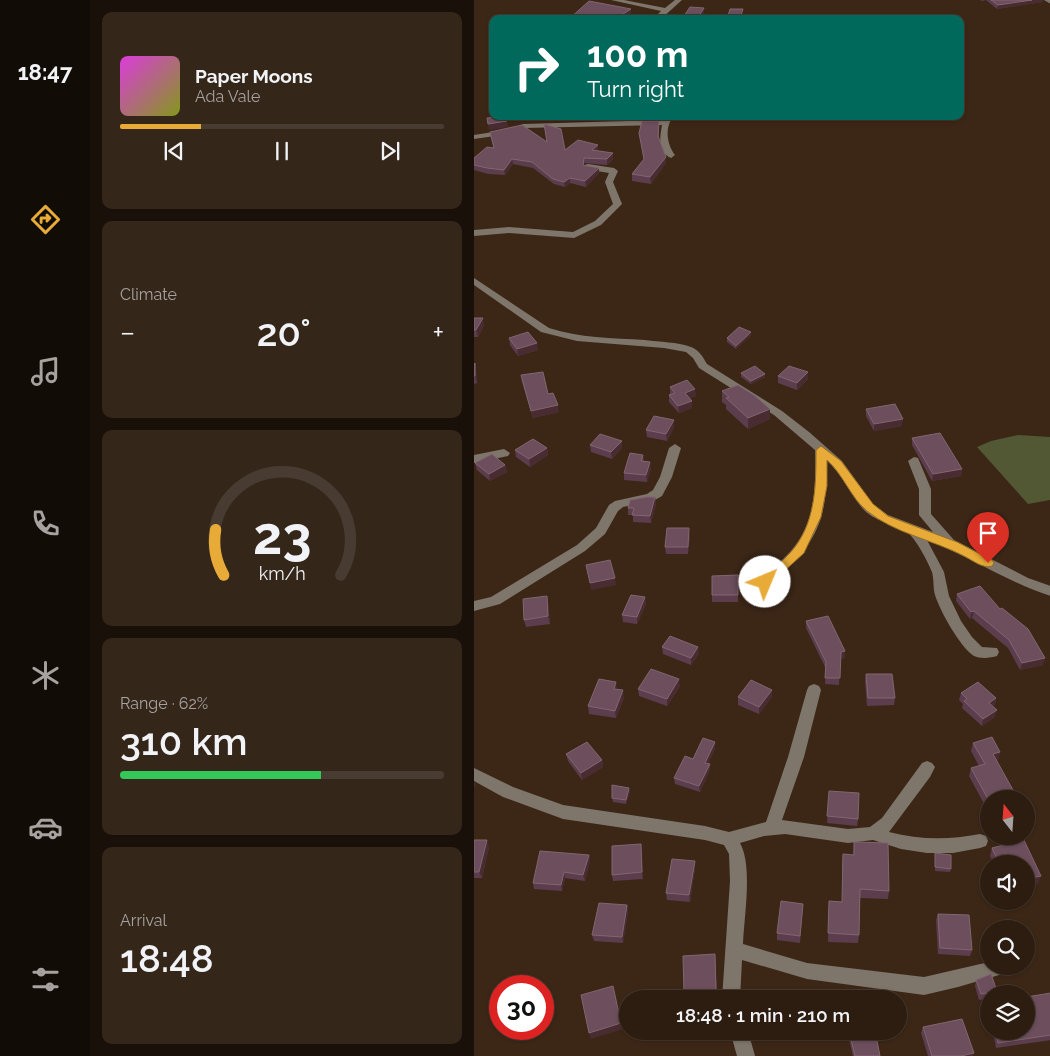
<!DOCTYPE html>
<meta charset="utf-8">
<style>
body{margin:0;font-family:Raleway,sans-serif;background:#35261a;color:#f1f3f6;height:100vh;display:flex;flex-direction:column;font-size:19px;white-space:nowrap}
*{box-sizing:border-box;margin:0}
p{font-size:16px;color:#a7a29f}
.icon{flex:none;width:28px;height:28px;fill:none;stroke:currentColor;stroke-width:2;stroke-linecap:round;stroke-linejoin:round}
.map{position:relative;flex:1;overflow:hidden}
.side{display:flex;flex-direction:column;gap:12px;padding:12px;background:#191009;width:384px}
.side>*{flex:none}
.top-card{position:absolute;left:15px;top:15px;width:475px;height:105px;border-radius:10px;box-shadow:0 1px 4px #0004,0 0 0 1px #483b31;background:#00695c;color:#fff;overflow:hidden}
.needle{width:32px;rotate:343deg}
.buttons{position:absolute;left:506px;top:790px;display:grid;gap:10px}
.buttons a{display:grid;place-items:center;width:55px;height:55px;border-radius:50%;background:#2d1d11;box-shadow:0 1px 4px #0004,0 0 0 1px #483b31;font-size:25px}
.speed{position:absolute;left:15px;top:975px;display:flex;gap:10px;font-size:25px;font-weight:700;text-align:center}
.speed>*{display:grid;place-content:center;width:65px;height:65px;border-radius:50%;background:#2d1d11;box-shadow:0 1px 4px #0004,0 0 0 1px #483b31;line-height:1}
.speed .limit{border:8px solid #d22;background:#fff;color:#111}
.pin{position:absolute;display:grid;place-items:center;width:42px;height:42px;color:#fff;margin:-51px -21px;border-radius:50% 50% 50% 0;rotate:-45deg;box-shadow:0 0 5px #0007}
.pin .icon{rotate:45deg}
.me{position:absolute;width:55px;margin:-28px;rotate:45deg;stroke-linejoin:round;filter:drop-shadow(0 0 4px #0008)}
.turn{display:flex;align-items:center;gap:18px;height:105px;padding:0 15px;font-size:22px}
.turn .icon{width:65px;height:65px;stroke-width:2.5}
.turn b{display:block;font-size:35px;line-height:42px}
.big{font-size:38px;font-weight:600;line-height:1.1}
.side .widget{flex:1;display:flex;flex-direction:column;justify-content:center;gap:8px;min-width:0;padding:0 18px;border-radius:10px;background:#35261a}
.side .dial{align-items:center;gap:0}
.dial svg{height:130px;overflow:visible;fill:none;stroke:#483b31;stroke-width:7;stroke-linecap:round;text-anchor:middle}
.dial text{fill:#f1f3f6;stroke:none}
.song{display:flex;align-items:center;gap:15px}
.cover{width:60px;height:60px;border-radius:8px;background:linear-gradient(135deg,hsl(300 70% 55%),hsl(70 70% 35%))}
.played{height:5px;border-radius:2px;background:linear-gradient(90deg,#e8ab37 25%,#483b31 25%)}
.keys{display:flex;justify-content:space-around;direction:ltr}
.heat{display:flex;justify-content:space-between;align-items:center;font-size:28px;direction:ltr}
.charge{height:8px;border-radius:4px;background:linear-gradient(90deg,#34c759 62%,#483b31 0)}
.trip{position:absolute;left:145px;top:990px;width:288px;height:50px;border-radius:25px;background:#2d1d11;box-shadow:0 1px 4px #0004,0 0 0 1px #483b31;font-weight:600;line-height:50px;text-align:center}
main{display:flex;flex:1;min-height:0}
.tabs{display:flex;flex-direction:column;width:90px;justify-content:space-around;align-items:center;background:#120c07;color:#a7a29f}
.tabs .icon{width:35px;height:35px}
.tabs .selected{color:#e8ab37}
.tabs b{font-size:22px;color:#f1f3f6}
.map>svg:first-child{display:block}
</style>
<main>
<nav class="tabs">
<b>18:47</b>
<svg class="icon selected" aria-label="directions" viewBox="0 0 24 24"><path d="M12 3l9 9-9 9-9-9zM9 14v-3h6M13 9l2 2-2 2"/></svg>
<svg class="icon" aria-label="music" viewBox="0 0 24 24"><path d="M9 18V5l10-2v13"/><circle cx="6" cy="18" r="3"/><circle cx="16" cy="16" r="3"/></svg>
<svg class="icon" aria-label="phone" viewBox="0 0 24 24"><path d="M5 4h4l2 5-3 2q2 4 5 5l2-3 5 2v4C11 20 4 13 5 4z"/></svg>
<svg class="icon" aria-label="climate" viewBox="0 0 24 24"><path d="M12 3v18M4 7l16 10M4 17L20 7"/></svg>
<svg class="icon" aria-label="car" viewBox="0 0 24 24"><path d="M5 17H2v-5l4-1 3-4h7l3 4 3 1v5h-3M9 17h6M6 11h13"/><circle cx="7" cy="17" r="2"/><circle cx="17" cy="17" r="2"/></svg>
<svg class="icon" aria-label="filters" viewBox="0 0 24 24"><path d="M4 7h16M4 17h16"/><circle cx="9" cy="7" r="2"/><circle cx="15" cy="17" r="2"/></svg>
</nav>
<section class="side">
<div class="widget">
<div class="song"><i class="cover"></i><div><b>Paper Moons</b><p>Ada Vale</p></div></div>
<div class="played"></div>
<div class="keys"><svg class="icon" aria-label="previous" viewBox="0 0 24 24"><path d="M18 5L8 12l10 7zM5 5v14"/></svg><svg class="icon" aria-label="pause" viewBox="0 0 24 24"><path d="M8 5v14M16 5v14"/></svg><svg class="icon" aria-label="next" viewBox="0 0 24 24"><path d="M6 5l10 7-10 7zM19 5v14"/></svg></div>
</div>
<div class="widget"><p>Climate</p>
<div class="heat"><a>−</a><b class="big">20°</b><a>+</a></div>
</div>
<div class="widget dial"><svg viewBox="0 0 100 80">
<path d="M14 69A42 42 0 1 1 86 69"/>
<path d="M14 69A42 42 0 0 1 9 41" stroke="#e8ab37"/>
<text x="50" y="56" font-size="32" font-weight="700">23</text>
<text x="50" y="72" font-size="11">km/h</text>
</svg></div>
<div class="widget"><p>Range · 62%</p><b class="big">310 km</b><div class="charge"></div></div>
<div class="widget"><p>Arrival</p><b class="big">18:48</b></div>
</section>
<div class="map">
<svg width="577" height="1056" viewBox="0 0 577 1056">
<rect width="100%" height="100%" fill="#3c2717"/>
<path fill="#525734" d="M544 435 576 437V500L554 504 503 447 517 441Z"/>
<g fill="none" stroke-linecap="round" stroke-linejoin="round">
<g fill="#7e756b" fill-rule="evenodd">
<path d="M137 0H150L191 8 201 0H208L187 19H179L187 11Z"/>
<path d="M570 0H577V4Z"/>
<path d="M190 116H200C190 126 193 145 201 155L197 158C183 152 186 137 188 125L49 128 45 126 49 124 189 120Z"/>
<path d="M32 130 36 132 35 134 0 139V135Z"/>
<path d="M114 164 140 168 144 171 139 182 148 204 127 225 100 238 35 233 0 236V230L35 227 99 232 121 221 139 204 131 182 135 173 111 169V165Z"/>
<path d="M0 278 75 328C105 338 139 338 171 340 186 342 203 342 217 347 225 350 229 357 233 364L308 411 335 432 368 461 399 504 414 515 459 532 445 515V489L434 461 440 457 444 458 457 489V514L480 540 554 578 577 586V596C533 582 495 556 453 540L470 572 475 596 487 621 498 637 508 647 523 648 525 652 523 656C517 658 506 659 500 656 486 647 466 611 461 595 459 588 460 579 458 572 454 562 442 539 434 533 423 523 404 524 390 510 376 495 369 475 353 461 353 525 342 543 296 585H286L284 582 286 579C298 568 311 559 320 547 342 520 342 483 341 450L300 415 225 368 219 358 212 352 190 348 103 341 67 332 0 285Z"/>
<path d="M201 444 207 448 198 477 188 496 181 500 149 507 144 511 131 534 111 551 26 604 0 611V601L17 597 103 545 122 528 135 505 141 501 173 494 179 490 186 477 195 448Z"/>
<path d="M30 449 36 453 34 456 0 463V455Z"/>
<path d="M340 684 345 686 347 690 330 757 308 820 374 829 396 827 408 818 448 763 453 761 458 763 461 767 456 777 415 832C446 840 475 840 506 834L512 836 514 841 512 846 506 848 479 853H453L427 849 399 840 374 843 311 834 290 836 266 843C279 866 270 917 269 944L333 963 450 977 515 962V966H534L532 973 484 987 450 995 333 979 268 960 266 999H248L256 881 255 854 250 845 231 840 89 819 29 797 0 781V768L39 787 89 805 231 826 255 832 292 822 314 757 333 690 335 686Z"/>
<path d="M256 1031H274L281 1056H263Z"/>
</g>
</g>
<g fill="#5c3d4e">
<path d="M506 0H569V2L523 9 512 0 508 1Z"/>
<path d="M171 116H188V118L171 119Z"/>
<path d="M185 121V138L192 163 177 184 158 181V174L170 160 165 133Z"/>
<path d="M16 132 73 142 91 150 124 151 139 153V159L133 165 110 163V165L125 173 112 187 96 183 91 187 80 184 59 168 39 164 31 175 14 174 0 170V158L20 148Z"/>
<path d="M0 318 10 325 4 337H0Z"/>
<path d="M277 335 262 349 253 342V338Z"/>
<path d="M35 338 64 350 44 356 36 345Z"/>
<path d="M1 363 2 370 3 383 0 384V364Z"/>
<path d="M267 373 291 374V377L277 384 267 377Z"/>
<path d="M47 375 74 394 85 412 59 418 48 382Z"/>
<path d="M304 376 334 379 323 390 304 383Z"/>
<path d="M196 387 222 396 216 398 218 401V408L205 413 195 402V395L196 394Z"/>
<path d="M248 391 296 409V419L274 429 252 409V405L248 402Z"/>
<path d="M392 409 428 426 400 431 392 416Z"/>
<path d="M200 427 193 441 173 437 172 430Z"/>
<path d="M438 438 488 469 487 476 458 481 438 445Z"/>
<path d="M116 445 148 448 138 459 117 452Z"/>
<path d="M73 448 74 455 56 467 42 457 41 450Z"/>
<path d="M169 455 170 462 177 469 173 482 150 480V473Z"/>
<path d="M1 463 31 465 33 472 16 481 3 470Z"/>
<path d="M181 497 182 504 177 523 159 522V515H154V508Z"/>
<path d="M216 535 214 554H192L191 547Z"/>
<path d="M264 575V602H238V576Z"/>
<path d="M483 594 569 665 546 670 534 648 498 618 496 619 482 601Z"/>
<path d="M73 596 74 603 76 624 52 627 50 620Z"/>
<path d="M171 597 172 604 163 624 149 622 148 615Z"/>
<path d="M332 621 371 651V658L366 659 365 685 351 684 352 669 332 628Z"/>
<path d="M188 647 225 654 217 665 189 654Z"/>
<path d="M392 674 421 698 420 705 393 706 391 681Z"/>
<path d="M206 686 193 706 165 696 164 689Z"/>
<path d="M143 689 150 698 142 718 115 714 114 706Z"/>
<path d="M487 693 522 698 521 705 519 706 521 717 508 726 488 708 489 704 485 700Z"/>
<path d="M264 697H298L285 714 264 705Z"/>
<path d="M241 742V748L234 764H236V770L226 792 201 784 200 778 219 759Z"/>
<path d="M499 743 526 752 524 760 522 761 515 799V813L495 776 497 768 505 766 497 751Z"/>
<path d="M92 754 128 760 129 767 108 780 94 761Z"/>
<path d="M156 791 152 804 139 802 138 798Z"/>
<path d="M355 791 384 819 383 826 353 823Z"/>
<path d="M527 836H548L564 884 552 864H520L516 856 518 848 532 845Z"/>
<path d="M0 840 15 847 8 878H0Z"/>
<path d="M380 842 415 891 414 899 386 898 385 935 384 943 354 942 355 901 368 902V863L369 854 379 855Z"/>
<path d="M167 844 169 879 139 881 138 875Z"/>
<path d="M461 853 477 869 476 872 461 871Z"/>
<path d="M115 855 116 861 111 881 91 878 88 891 60 889 59 883Z"/>
<path d="M221 868 216 902 193 900 192 893Z"/>
<path d="M329 904 326 943 303 940V933Z"/>
<path d="M153 905 154 911 149 943 120 941 118 935Z"/>
<path d="M464 914 498 950 496 956 464 954 462 920Z"/>
<path d="M241 954 243 997 211 999 210 993Z"/>
<path d="M502 980 515 994V1016L511 999 505 1000 501 986Z"/>
<path d="M577 993V1040L522 1048 519 1031H552Z"/>
<path d="M449 1027 499 1056H454L447 1033Z"/>
<path d="M373 1031H401L406 1056H379Z"/>
</g>
<g fill="#492c32">
<path d="M558 0H569V2L523 9 524 5Z"/>
<path d="M230 8V13L227 19H223Z"/>
<path d="M157 9V16L153 19H141Z"/>
<path d="M33 121 34 127 15 130 14 124Z"/>
<path d="M124 145V151L118 150Z"/>
<path d="M139 153V159L133 165V159Z"/>
<path d="M192 157V163L177 184 176 177Z"/>
<path d="M38 159 39 164 31 175 30 170Z"/>
<path d="M125 168V173L112 187 111 181Z"/>
<path d="M96 178V183L91 187 90 182Z"/>
<path d="M9 318 10 325 4 337 2 330Z"/>
<path d="M277 332V335L262 349V346Z"/>
<path d="M63 343 64 350 44 356 43 349Z"/>
<path d="M1 363 2 370 3 383 1 376Z"/>
<path d="M334 372V379L323 390V383Z"/>
<path d="M291 374V377L277 384V381Z"/>
<path d="M221 389 222 396 211 400V393Z"/>
<path d="M218 401V408L205 413 204 406Z"/>
<path d="M84 405 85 412 59 418 57 411Z"/>
<path d="M296 409V419L274 429V418Z"/>
<path d="M429 419 428 426 400 431V424Z"/>
<path d="M200 420V427L193 441 192 434Z"/>
<path d="M148 441V448L138 459 137 452Z"/>
<path d="M73 448 74 455 56 467 55 459Z"/>
<path d="M176 462 177 469 173 482 172 475Z"/>
<path d="M31 465 33 472 16 481 15 474Z"/>
<path d="M488 469 487 476 458 481 459 474Z"/>
<path d="M181 497 182 504 177 523 176 516Z"/>
<path d="M215 528 216 535 214 554V547Z"/>
<path d="M141 578 142 585 117 590 116 583Z"/>
<path d="M73 596 74 603 76 624 74 616Z"/>
<path d="M171 597 172 604 163 624V617Z"/>
<path d="M500 611 498 618 496 619 497 612Z"/>
<path d="M224 647 225 654 217 665V658Z"/>
<path d="M371 651V658L366 659 367 652Z"/>
<path d="M571 658 569 665 546 670 548 663Z"/>
<path d="M205 679 206 686 193 706V699Z"/>
<path d="M142 682 143 689 141 696 140 689Z"/>
<path d="M149 690 150 698 142 718 141 711Z"/>
<path d="M298 690V697L285 714V707Z"/>
<path d="M522 698 521 705 514 710 515 703Z"/>
<path d="M523 710 521 717 508 726 509 719Z"/>
<path d="M241 742V748L232 769 231 763Z"/>
<path d="M526 752 524 760 517 762 519 754Z"/>
<path d="M128 760 129 767 108 780 107 773Z"/>
<path d="M236 764V770L226 792 225 786Z"/>
<path d="M1 781 2 785 0 788V783Z"/>
<path d="M155 788 156 791 152 804V800Z"/>
<path d="M558 823 556 831 552 832V825Z"/>
<path d="M13 840 15 847 8 878 5 872Z"/>
<path d="M167 844 168 850 169 879 168 872Z"/>
<path d="M115 855 116 861 111 881 109 875Z"/>
<path d="M221 861V868L216 902 215 895Z"/>
<path d="M90 872 91 878 88 891 87 885Z"/>
<path d="M567 876 564 884 552 887V879Z"/>
<path d="M153 905 154 911 149 943 148 937Z"/>
<path d="M147 1023 149 1029 117 1039 115 1033Z"/>
<path d="M500 1053 499 1056H487Z"/>
</g>
<g fill="#6c4e5d" stroke="#816671">
<path d="M517 0H558L524 5Z"/>
<path d="M115 1 157 9 141 19H95Z"/>
<path d="M216 7 230 8 223 19H208Z"/>
<path d="M256 9H269L266 19H253Z"/>
<path d="M32 116 33 121 14 124 13 118Z"/>
<path d="M168 121H185L184 136 192 157 176 177 158 174 170 159 165 133Z"/>
<path d="M70 124 87 129 91 150 104 140 124 145 118 150 139 153 133 159 110 158 109 165 125 168 111 181 96 178 90 182 79 179 58 162 38 159 30 170 13 168 0 165V158L13 147 20 148 16 132 48 125 73 142Z"/>
<path d="M0 318H9L2 330H0Z"/>
<path d="M265 327 277 332 262 346 253 338Z"/>
<path d="M54 332 63 343 43 349 35 338Z"/>
<path d="M1 363V376H0V364Z"/>
<path d="M281 366 291 374 277 381 267 373Z"/>
<path d="M315 366 334 372 323 383 304 376Z"/>
<path d="M69 372 74 394 79 393 84 405 57 411 47 375Z"/>
<path d="M213 380 221 389 211 393 218 401 204 406 195 395 201 393 196 387Z"/>
<path d="M264 385 280 395 296 409 274 418 252 398 255 397 248 391Z"/>
<path d="M421 404 429 419 400 424 392 409Z"/>
<path d="M180 416 200 420 192 434 172 430Z"/>
<path d="M466 433 488 469 459 474 438 438Z"/>
<path d="M126 434 148 441 137 452 116 445Z"/>
<path d="M59 439 73 448 55 459 41 450Z"/>
<path d="M156 453 169 455 167 461 176 462 172 475 150 473Z"/>
<path d="M18 454 31 465 15 474 1 463Z"/>
<path d="M172 497H181L176 516 158 515 160 508H154L156 500Z"/>
<path d="M193 528H215L214 547H191Z"/>
<path d="M136 560 141 578 116 583 112 565Z"/>
<path d="M264 575V595H238V576Z"/>
<path d="M506 586 526 609 528 608 554 629 571 658 548 663 535 640 500 611 497 612 483 594Z"/>
<path d="M157 595 171 597 163 617 148 615Z"/>
<path d="M73 596 74 616 50 620 49 599Z"/>
<path d="M354 616 371 651 367 652 366 678H351L352 662 332 621Z"/>
<path d="M196 636 224 647 217 658 188 647Z"/>
<path d="M177 669 205 679 193 699 164 689Z"/>
<path d="M392 674H418L421 698H394Z"/>
<path d="M125 679 142 682 140 689 149 690 141 711 114 706Z"/>
<path d="M277 680 298 690 285 707 264 697Z"/>
<path d="M504 682 522 698 515 703 523 710 509 719 490 701 493 699 487 693Z"/>
<path d="M518 737 526 752 519 754 544 799H515V801L497 768 511 764 499 743Z"/>
<path d="M229 738 241 742 231 763 236 764 225 786 200 778 211 756 219 759Z"/>
<path d="M113 742 128 760 107 773 92 754Z"/>
<path d="M138 785 155 788 152 800 138 798Z"/>
<path d="M355 791 385 793 384 819 353 816Z"/>
<path d="M552 813 558 823 552 825Z"/>
<path d="M534 836H548L567 876 552 879V864H525L518 848 538 843Z"/>
<path d="M0 840H13L5 872H0Z"/>
<path d="M380 842 414 843 415 891 386 889 385 935 354 933 355 901 368 902 369 854 380 855Z"/>
<path d="M167 844 168 872 138 875V846Z"/>
<path d="M66 851 115 855 109 875 90 872 87 885 59 883Z"/>
<path d="M461 853 477 855V869L461 867Z"/>
<path d="M198 859 221 861 215 895 192 893Z"/>
<path d="M307 901 329 904 326 936 303 933Z"/>
<path d="M125 903 153 905 148 937 118 935Z"/>
<path d="M464 914 495 915 498 950 466 948Z"/>
<path d="M241 954 242 990 210 993 209 956Z"/>
<path d="M517 974 524 994H515V1004L512 993 507 994 502 980Z"/>
<path d="M139 986 147 1023 115 1033 107 995Z"/>
<path d="M577 993V1035L524 1043 522 1031H552V997Z"/>
<path d="M488 1019 500 1053 487 1056H458L449 1027Z"/>
<path d="M375 1031H401L406 1056H381Z"/>
</g>
<path fill="#e8ab37" stroke="#976f24" d="M347 446 367 461 399 504 414 516 483 542 518 560 520 563 518 566C509 569 498 560 490 556 459 540 420 533 393 511 377 498 369 474 353 460V486L347 517 330 553 295 585H287L285 582 287 579C298 569 312 559 321 547 342 519 342 483 342 450Z"/>
</svg>
<div class="buttons">
<a><svg class="needle" viewBox="-14 -14 28 28"><path d="M0-13l5 13h-10z" fill="#e53935"/><path d="M0 13l5-13h-10z" fill="#a7a29f"/></svg></a>
<a><svg class="icon" aria-label="sound" viewBox="0 0 24 24"><path d="M4 9h4l5-4v14l-5-4H4zM17 9q2 3 0 6"/></svg></a>
<a><svg class="icon" aria-label="search" viewBox="0 0 24 24"><circle cx="10" cy="10" r="6"/><path d="M15 15l6 6"/></svg></a>
<a><svg class="icon" aria-label="layers" viewBox="0 0 24 24"><path d="M12 4l9 5-9 5-9-5zM3 14l9 5 9-5"/></svg></a>
</div>
<div class="speed"><div class="limit">30</div></div>
<div class="pin" style="left:514px;top:563px;background:#d93025"><svg class="icon" aria-label="arrive" viewBox="0 0 24 24"><path d="M6 21V4h12l-3 4 3 4H6"/></svg></div>
<svg class="me" style="left:291px;top:582px" viewBox="-20 -20 40 40"><circle r="19" fill="#fff"/><path d="M0-13L10 11 0 6-10 11z" fill="#e8ab37"/></svg>
<div class="trip">18:48 · 1 min · 210 m</div>
<div class="top-card">
<div class="turn"><svg class="icon" aria-label="right" viewBox="0 0 24 24"><path d="M7 20v-9h11M14 6l5 5-5 5"/></svg><div><b>100 m</b>Turn right</div></div>
</div>
</div>
</main>
